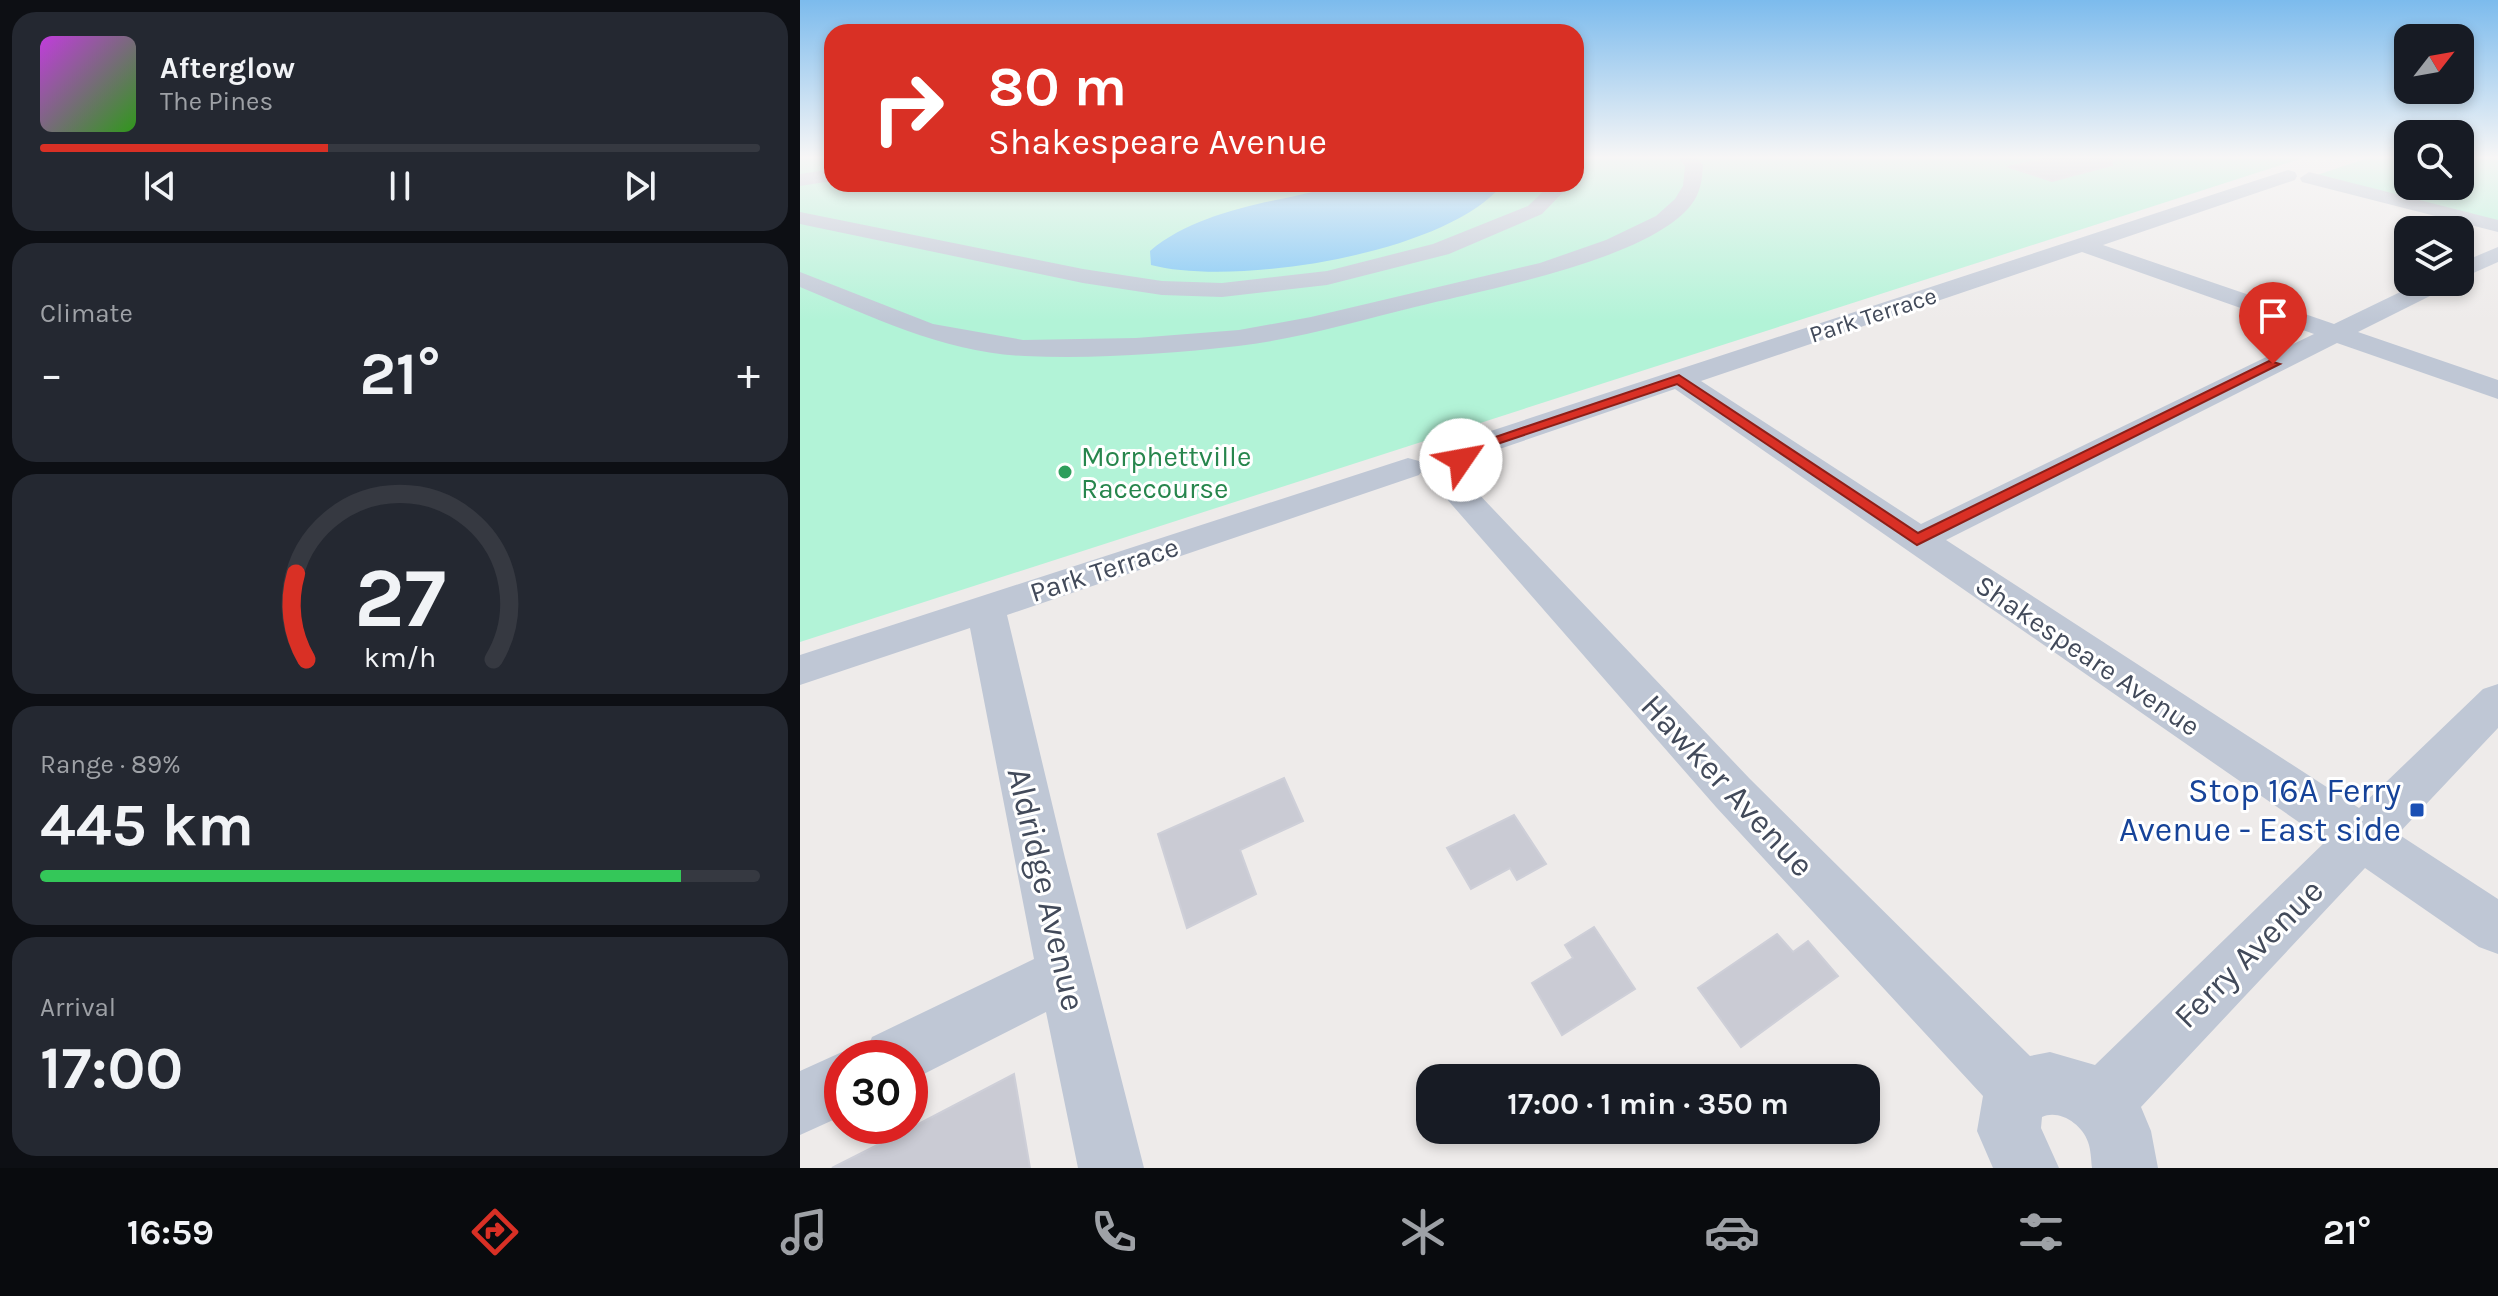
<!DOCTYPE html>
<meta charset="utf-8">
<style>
body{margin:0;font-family:Karla,sans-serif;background:#242831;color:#f1f3f6;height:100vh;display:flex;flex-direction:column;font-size:30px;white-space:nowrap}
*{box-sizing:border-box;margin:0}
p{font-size:26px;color:#9ea1a6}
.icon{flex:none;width:44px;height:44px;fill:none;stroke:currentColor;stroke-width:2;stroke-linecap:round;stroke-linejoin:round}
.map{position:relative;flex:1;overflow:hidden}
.drawer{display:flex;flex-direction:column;gap:12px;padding:12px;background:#0d0f14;width:800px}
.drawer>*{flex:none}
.guide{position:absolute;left:24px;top:24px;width:760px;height:168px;border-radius:24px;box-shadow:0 4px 12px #0003;background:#d93025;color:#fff;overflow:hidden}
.needle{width:52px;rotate:59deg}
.buttons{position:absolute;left:1594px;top:24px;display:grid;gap:16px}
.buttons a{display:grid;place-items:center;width:80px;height:80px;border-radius:16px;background:#171b24;box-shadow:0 4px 12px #0003;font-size:40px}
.speed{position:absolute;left:24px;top:1040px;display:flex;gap:16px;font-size:40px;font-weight:700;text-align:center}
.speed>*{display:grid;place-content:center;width:104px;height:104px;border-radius:50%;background:#171b24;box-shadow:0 4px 12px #0003;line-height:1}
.speed .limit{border:12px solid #d22;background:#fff;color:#111}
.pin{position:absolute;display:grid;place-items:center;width:68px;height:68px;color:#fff;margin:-82px -34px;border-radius:50% 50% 50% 0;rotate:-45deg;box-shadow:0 0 8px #0007}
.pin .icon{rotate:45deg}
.me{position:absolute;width:88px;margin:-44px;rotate:57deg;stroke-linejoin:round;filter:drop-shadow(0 0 6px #0008)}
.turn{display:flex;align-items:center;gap:28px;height:168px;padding:0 32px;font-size:36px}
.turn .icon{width:104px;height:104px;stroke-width:2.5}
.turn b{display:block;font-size:56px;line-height:68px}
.big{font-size:60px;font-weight:700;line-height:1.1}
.drawer .widget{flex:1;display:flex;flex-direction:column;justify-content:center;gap:12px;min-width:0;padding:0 28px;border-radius:24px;background:#242831}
.drawer .dial{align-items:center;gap:0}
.dial svg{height:208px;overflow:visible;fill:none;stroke:#363941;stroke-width:7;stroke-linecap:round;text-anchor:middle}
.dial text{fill:#f1f3f6;stroke:none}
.song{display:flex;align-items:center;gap:24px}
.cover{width:96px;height:96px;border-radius:12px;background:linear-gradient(135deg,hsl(290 70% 55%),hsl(110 70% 35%))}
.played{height:8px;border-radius:4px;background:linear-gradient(90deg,#d93025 40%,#363941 40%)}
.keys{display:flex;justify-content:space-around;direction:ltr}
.heat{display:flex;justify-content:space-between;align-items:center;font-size:44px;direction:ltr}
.charge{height:12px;border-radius:6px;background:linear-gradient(90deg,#34c759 89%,#363941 0)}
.trip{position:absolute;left:616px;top:1064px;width:464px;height:80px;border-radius:24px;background:#171b24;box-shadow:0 4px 12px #0003;font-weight:700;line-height:80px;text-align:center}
.dock{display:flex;height:128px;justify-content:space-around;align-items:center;background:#090b0e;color:#9ea1a6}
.dock .icon{width:56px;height:56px}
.dock .selected{color:#d93025}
.dock b{font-size:36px;color:#f1f3f6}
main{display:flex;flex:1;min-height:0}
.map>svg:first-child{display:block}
</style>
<main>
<section class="drawer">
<div class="widget">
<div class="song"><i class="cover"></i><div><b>Afterglow</b><p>The Pines</p></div></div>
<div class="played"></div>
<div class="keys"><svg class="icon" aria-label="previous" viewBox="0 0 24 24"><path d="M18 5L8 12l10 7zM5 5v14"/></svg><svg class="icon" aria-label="pause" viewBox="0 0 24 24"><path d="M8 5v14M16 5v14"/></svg><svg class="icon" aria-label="next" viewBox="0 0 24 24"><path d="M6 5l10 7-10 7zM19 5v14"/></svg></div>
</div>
<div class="widget"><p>Climate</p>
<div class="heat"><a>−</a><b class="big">21°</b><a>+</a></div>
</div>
<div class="widget dial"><svg viewBox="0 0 100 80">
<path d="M14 69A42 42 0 1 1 86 69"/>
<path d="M14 69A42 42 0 0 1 10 36" stroke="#d93025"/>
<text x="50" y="56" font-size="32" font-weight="700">27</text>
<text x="50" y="72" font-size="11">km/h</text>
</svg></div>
<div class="widget"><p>Range · 89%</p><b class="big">445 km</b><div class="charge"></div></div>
<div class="widget"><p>Arrival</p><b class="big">17:00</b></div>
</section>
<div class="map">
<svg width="1698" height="1168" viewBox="0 0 1698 1168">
<rect width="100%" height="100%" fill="#eeebea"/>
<g fill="#b2f3d7">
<path d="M0 158H32V184H776V158H1503L0 642Z"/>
<path d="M1568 158H1608V186H1660V158H1698V221L1517 175Z"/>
</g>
<path fill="#7ac5f5" d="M527 184H703C647 254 435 287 351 265L350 251C395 213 461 204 517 191Z"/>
<g fill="#cacbd4" stroke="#cecfd8" stroke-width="2">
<path d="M1249 158H1311L1312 165 1252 181 1209 167Z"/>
<path d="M484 778 503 821 440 850 456 894 387 928 358 834Z"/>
<path d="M714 815 746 864 717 880 710 868 671 889 647 848Z"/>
<path d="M794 927 835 989 762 1035 732 983 773 958 765 945Z"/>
<path d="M977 934 993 952 1008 941 1038 976 941 1047 898 988Z"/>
<path d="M214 1074 230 1168H32L109 1129Z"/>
</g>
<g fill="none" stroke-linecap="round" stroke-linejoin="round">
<g fill="#bfc7d5" fill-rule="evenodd">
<path d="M879 158H897L903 165C902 180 901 192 891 205 848 260 684 290 615 307 557 321 498 339 438 346 368 354 295 359 225 356 146 353 72 317 0 287V272L133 324 223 340 336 338 439 330 511 317 740 263 806 240 856 216 875 199 883 186 885 166Z"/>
<path d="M32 169V181L0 186V174Z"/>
<path d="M1488 170 1495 172 1497 176 1495 180 1303 245 1534 324 1621 282H1652L1648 287 1558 332 1698 380V399L1537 343 1146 540 1559 808 1683 689 1698 684V728L1598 834 1698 899V954L1679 947 1565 868 1341 1107 1351 1131 1358 1168H1292C1291 1160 1291 1150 1288 1142 1282 1124 1259 1109 1242 1117L1241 1128 1259 1168H1193L1177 1131 1183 1096 916 807 625 474 629 467 641 464 653 467 950 779 1230 1056 1250 1052 1295 1065 1526 841 875 389 670 459 659 461 648 459 643 452 648 445ZM1282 252 1514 334 1121 524 901 381Z"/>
<path d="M1509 172 1698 220V232L1502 182 1500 178Z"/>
<path d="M751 184H771L742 214 649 254 527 285 422 297 362 295 283 283 0 224V212L283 269 362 281 422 283 527 271 633 244 728 206Z"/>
<path d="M1698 247V262L1660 279V263Z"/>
<path d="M608 458 619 461 624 468 619 475 207 615 265 858 344 1168H278L246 1012 110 1081V1058H63L72 1037 234 959 170 628 0 685V655Z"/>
<path d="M42 1052 56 1058H42V1116L0 1135V1071Z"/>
</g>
</g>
<linearGradient id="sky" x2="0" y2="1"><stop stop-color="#7cbbed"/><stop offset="0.49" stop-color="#f7f6f6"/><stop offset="1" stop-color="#f7f6f6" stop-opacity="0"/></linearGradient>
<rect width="1698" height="321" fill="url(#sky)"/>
<path fill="#d93025" stroke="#8d1f18" stroke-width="2" d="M1469 361 1480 364 1117 545 877 384 667 454 666 463H655L651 452 879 375 1118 533Z"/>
<circle fill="#2e9e5b" stroke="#fff" stroke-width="3" cx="265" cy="472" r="8"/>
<rect fill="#1a4fb4" stroke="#fff" stroke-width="3" x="1609" y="802" width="16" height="16" rx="4"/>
<g text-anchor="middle" stroke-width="6" stroke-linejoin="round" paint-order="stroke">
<g font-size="24" fill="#424a5a" stroke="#fff">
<text transform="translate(1073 315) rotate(-18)" y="8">Park Terrace</text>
</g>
<g font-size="28" fill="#27864d" stroke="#fff" text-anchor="start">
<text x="281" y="466">Morphettville<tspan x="281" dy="32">Racecourse</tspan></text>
</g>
<g font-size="28" fill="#424a5a" stroke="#fff">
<text transform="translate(304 569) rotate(-18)" y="10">Park Terrace</text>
<text transform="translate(1288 655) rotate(34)" y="10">Shakespeare Avenue</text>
</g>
<g font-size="34" fill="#424a5a" stroke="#fff">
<text transform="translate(928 785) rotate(47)" y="12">Hawker Avenue</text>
<text transform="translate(247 889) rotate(77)" y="12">Aldridge Avenue</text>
<text transform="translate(1448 953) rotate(-45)" y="12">Ferry Avenue</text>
</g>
<g font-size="34" fill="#164399" stroke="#fff" text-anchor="end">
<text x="1601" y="802">Stop 16A Ferry<tspan x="1601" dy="39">Avenue - East side</tspan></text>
</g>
</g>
</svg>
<div class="buttons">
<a><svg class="needle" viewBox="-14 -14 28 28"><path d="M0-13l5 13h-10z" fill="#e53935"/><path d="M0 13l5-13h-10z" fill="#9ea1a6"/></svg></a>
<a><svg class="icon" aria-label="search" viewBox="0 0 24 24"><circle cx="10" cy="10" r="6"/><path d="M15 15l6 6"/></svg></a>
<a><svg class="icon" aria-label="layers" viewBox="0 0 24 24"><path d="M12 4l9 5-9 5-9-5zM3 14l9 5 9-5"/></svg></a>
</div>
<div class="speed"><div class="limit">30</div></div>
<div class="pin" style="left:1473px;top:364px;background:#d93025"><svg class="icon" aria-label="arrive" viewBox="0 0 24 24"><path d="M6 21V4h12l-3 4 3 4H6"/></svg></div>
<svg class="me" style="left:661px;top:460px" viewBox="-20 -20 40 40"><circle r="19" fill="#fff"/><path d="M0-13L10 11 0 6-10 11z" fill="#d93025"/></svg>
<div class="trip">17:00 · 1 min · 350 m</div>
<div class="guide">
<div class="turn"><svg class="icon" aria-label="right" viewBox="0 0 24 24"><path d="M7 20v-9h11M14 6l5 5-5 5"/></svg><div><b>80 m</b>Shakespeare Avenue</div></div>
</div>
</div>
</main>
<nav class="dock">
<b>16:59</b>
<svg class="icon selected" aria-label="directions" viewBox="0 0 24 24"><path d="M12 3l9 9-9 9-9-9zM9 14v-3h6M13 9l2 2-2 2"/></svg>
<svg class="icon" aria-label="music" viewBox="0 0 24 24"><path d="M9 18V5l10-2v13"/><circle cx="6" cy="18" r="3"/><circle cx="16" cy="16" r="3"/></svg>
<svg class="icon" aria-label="phone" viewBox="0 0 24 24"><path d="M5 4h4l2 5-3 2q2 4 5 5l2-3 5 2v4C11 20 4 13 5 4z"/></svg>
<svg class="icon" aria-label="climate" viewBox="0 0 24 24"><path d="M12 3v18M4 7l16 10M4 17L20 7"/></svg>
<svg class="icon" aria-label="car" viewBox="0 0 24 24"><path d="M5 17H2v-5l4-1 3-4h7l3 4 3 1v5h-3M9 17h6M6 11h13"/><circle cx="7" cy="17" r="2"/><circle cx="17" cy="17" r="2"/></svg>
<svg class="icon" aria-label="filters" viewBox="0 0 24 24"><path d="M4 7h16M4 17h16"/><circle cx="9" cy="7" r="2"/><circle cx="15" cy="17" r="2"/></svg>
<b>21°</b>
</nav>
